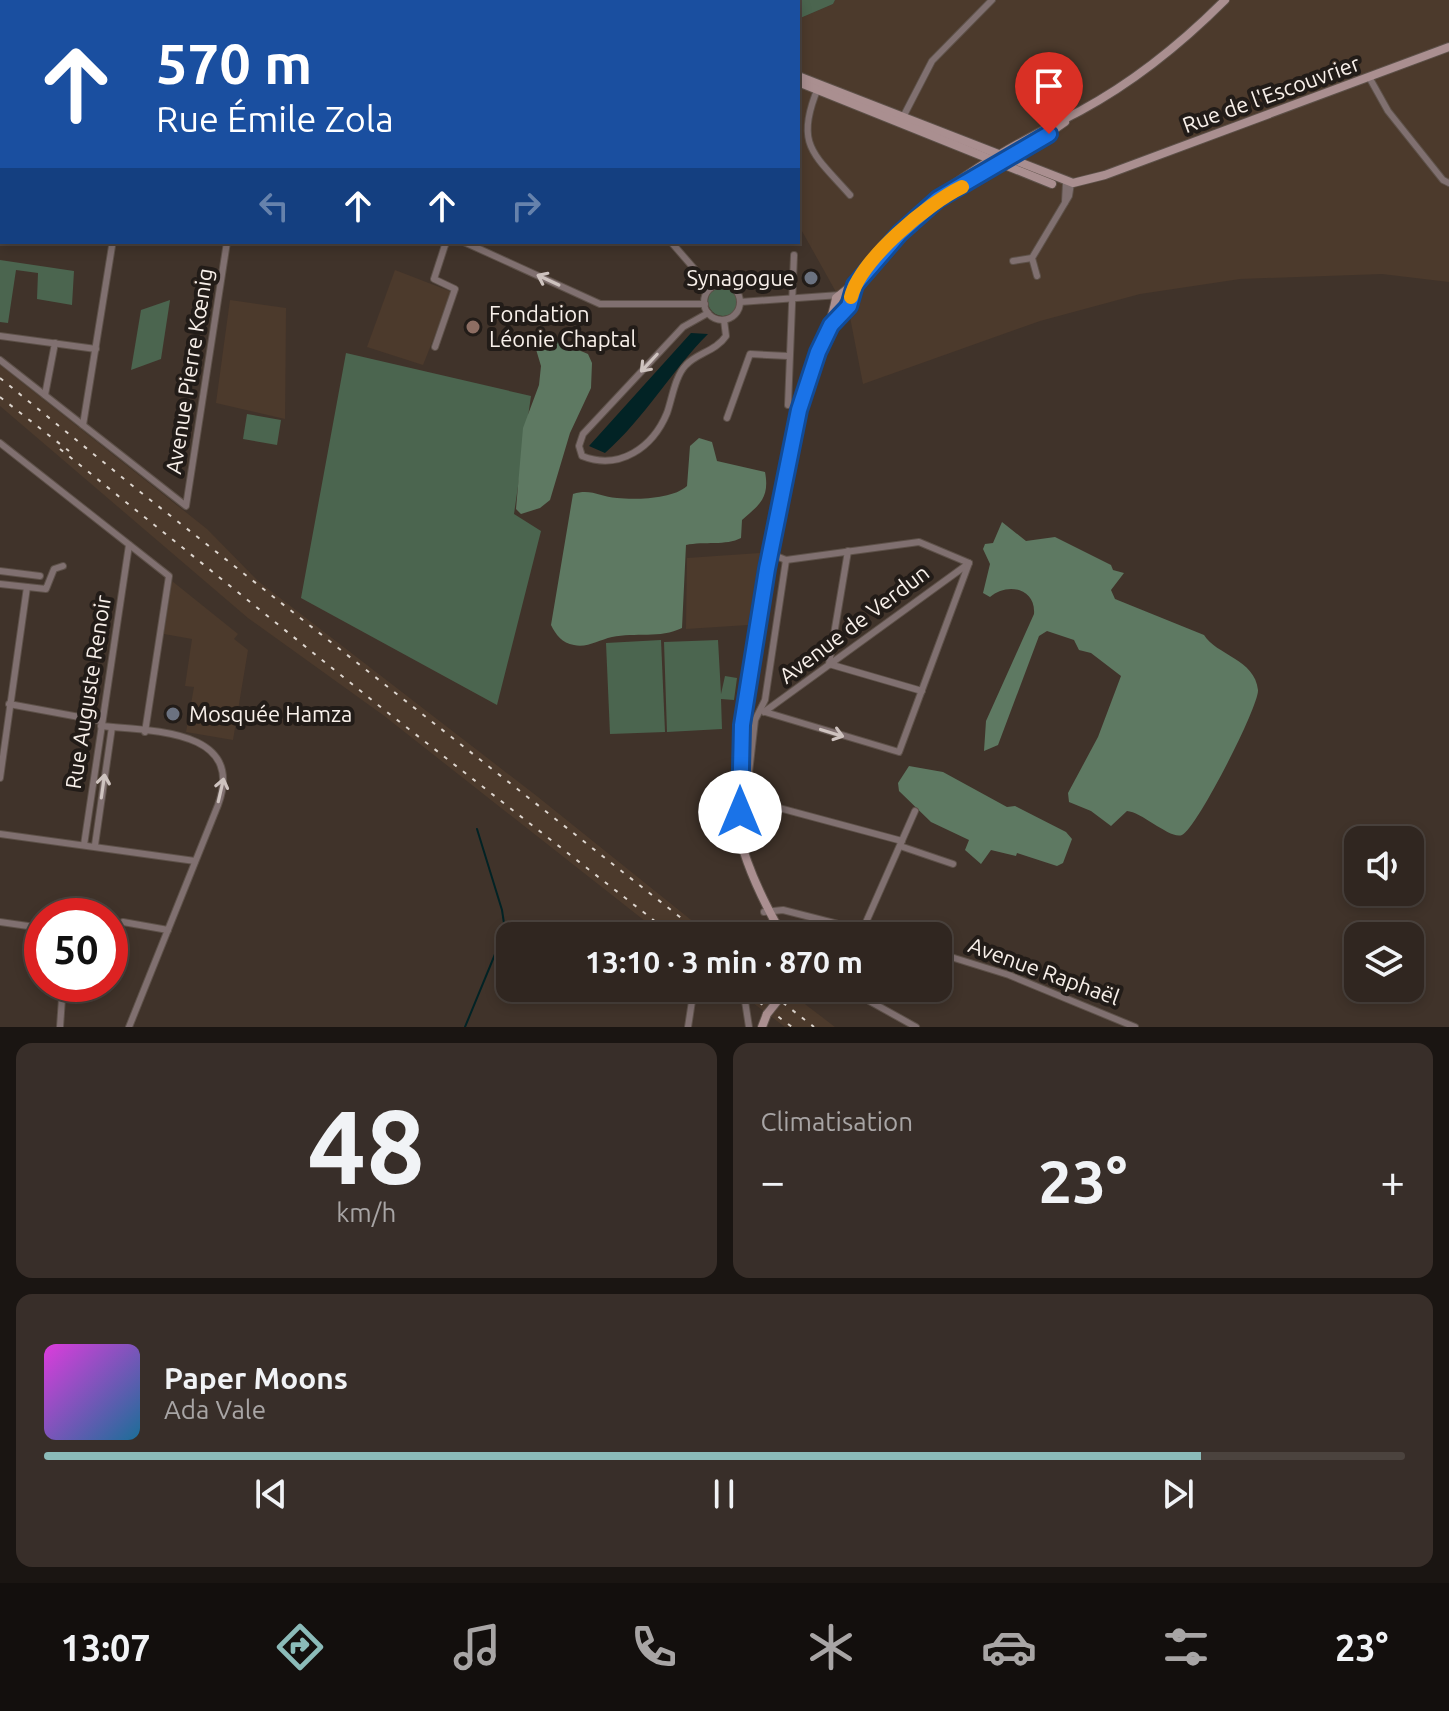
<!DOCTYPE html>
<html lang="fr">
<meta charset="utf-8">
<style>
body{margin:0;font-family:Ubuntu,sans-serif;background:#382e29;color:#f1f3f6;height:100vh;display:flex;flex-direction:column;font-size:30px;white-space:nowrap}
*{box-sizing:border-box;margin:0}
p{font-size:26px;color:#a8a5a5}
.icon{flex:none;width:44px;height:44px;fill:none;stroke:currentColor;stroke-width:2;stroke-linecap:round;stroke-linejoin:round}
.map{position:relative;height:1027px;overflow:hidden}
.panel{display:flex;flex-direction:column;gap:16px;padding:16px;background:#1a1512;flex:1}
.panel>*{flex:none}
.hud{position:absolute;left:0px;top:0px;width:800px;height:244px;box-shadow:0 4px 12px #0003,0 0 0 2px #4b433e;background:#1a4fa0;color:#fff;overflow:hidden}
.buttons{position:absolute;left:1344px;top:826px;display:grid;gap:16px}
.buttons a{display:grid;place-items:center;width:80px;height:80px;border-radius:16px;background:#302620;box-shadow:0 4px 12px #0003,0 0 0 2px #4b433e;font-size:40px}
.speed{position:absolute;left:24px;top:898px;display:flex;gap:16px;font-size:40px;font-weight:700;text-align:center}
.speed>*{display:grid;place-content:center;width:104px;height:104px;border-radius:50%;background:#302620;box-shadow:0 4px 12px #0003,0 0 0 2px #4b433e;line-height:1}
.speed .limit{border:12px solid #d22;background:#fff;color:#111}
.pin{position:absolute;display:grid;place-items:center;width:68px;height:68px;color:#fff;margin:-82px -34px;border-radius:50% 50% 50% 0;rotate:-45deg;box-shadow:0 0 8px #0007}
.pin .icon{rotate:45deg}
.me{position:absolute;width:88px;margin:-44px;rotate:0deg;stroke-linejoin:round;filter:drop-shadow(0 0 6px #0008)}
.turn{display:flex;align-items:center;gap:28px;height:168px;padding:0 24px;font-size:36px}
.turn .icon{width:104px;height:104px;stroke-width:2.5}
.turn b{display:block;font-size:56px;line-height:68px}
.lanes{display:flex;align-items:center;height:76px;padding:0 24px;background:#0003;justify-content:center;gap:40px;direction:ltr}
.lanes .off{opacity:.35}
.big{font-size:60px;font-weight:700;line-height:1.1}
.panel .widget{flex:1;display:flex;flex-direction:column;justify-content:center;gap:12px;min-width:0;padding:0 28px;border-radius:16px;background:#382e29}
.panel .dial{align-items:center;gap:0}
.dial b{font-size:104px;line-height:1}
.song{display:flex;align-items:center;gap:24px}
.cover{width:96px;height:96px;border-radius:12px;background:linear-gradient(135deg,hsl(300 70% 55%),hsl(200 70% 35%))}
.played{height:8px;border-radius:4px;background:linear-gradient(90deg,#8bbbb9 85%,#4b433e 85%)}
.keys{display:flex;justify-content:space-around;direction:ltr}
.heat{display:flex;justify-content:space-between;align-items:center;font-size:44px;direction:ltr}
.panel .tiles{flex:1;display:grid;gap:16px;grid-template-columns:1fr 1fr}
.widget:last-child{grid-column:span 2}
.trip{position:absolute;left:496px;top:922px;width:456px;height:80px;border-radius:16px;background:#302620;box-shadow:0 4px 12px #0003,0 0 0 2px #4b433e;font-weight:700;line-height:80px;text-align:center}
.tabs{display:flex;height:128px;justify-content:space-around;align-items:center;background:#130f0d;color:#a8a5a5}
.tabs .icon{width:56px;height:56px}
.tabs .active{color:#8bbbb9}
.tabs b{font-size:36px;color:#f1f3f6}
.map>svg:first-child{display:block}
</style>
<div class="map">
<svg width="1449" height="1027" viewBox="0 0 1449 1027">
<rect width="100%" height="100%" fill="#40332a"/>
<g fill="#4c3a2c">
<path d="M835 0H1449V282L1382 274 1240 279 1140 294 1040 321 863 384 850 317 798 224V19L833 4Z"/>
<path d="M395 270 452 292 423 365 367 347Z"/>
<path d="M230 300 286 308 285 419 216 403Z"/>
<path d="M0 365 207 529 258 581 538 797 711 936H664L383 715 248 618 0 406Z"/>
<path d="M760 553 748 625 686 629 687 558Z"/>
<path d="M172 581 238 634 234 639 248 650 233 740 186 732 194 687 185 686 192 639 164 634Z"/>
<path d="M733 988H784L835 1027H785Z"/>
</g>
<g fill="#4b654f">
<path d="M640 0H835L833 4 798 19V2Z"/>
<path d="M0 260 74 271 72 305 37 299 38 273 16 270 8 323 0 322Z"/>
<circle cx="723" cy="301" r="15"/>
<path d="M170 300 161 359 131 370 141 310Z"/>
<path d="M346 353 531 396 514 514 541 531 497 705 301 598Z"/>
<path d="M247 414 281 420 277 445 243 439Z"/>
<path d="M661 640 665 732 610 734 606 643Z"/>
<path d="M718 640 721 694 725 676 737 678 734 700 721 699 722 729 667 732 664 642Z"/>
</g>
<g fill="#5e7962">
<path d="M538 333 588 354 592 363 591 388 570 433 550 500 540 508 521 514 516 509 523 428 539 385 541 366 535 346Z"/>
<path d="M699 438 712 442 717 461 765 472C770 498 759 505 742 520L741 538C726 546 704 541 686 545L682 628C660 639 635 632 612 637 599 640 587 648 574 645 562 643 556 635 551 625L573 494C591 488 600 497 617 498 636 500 673 499 687 486L690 446Z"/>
<path d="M1002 522 1026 541 1055 537 1111 565 1113 570 1124 573 1111 590 1115 599 1204 635C1216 655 1255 659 1258 690 1259 706 1197 828 1182 835 1171 840 1142 812 1127 811L1111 826 1091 811 1069 802 1068 793 1098 737 1121 676 1091 653 1079 650 1074 640 1047 631 1039 636 998 745 984 751 986 721 1034 614C1036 588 1007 582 990 597L983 593 990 564 983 549 985 544 993 543Z"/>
<path d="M909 766 943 772 1007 807 1015 806 1066 832 1072 839 1063 863 1057 866 1017 853 1016 856 991 850 981 864 965 850 969 840 931 822 899 791 898 783Z"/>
</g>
<path fill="#022325" d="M691 333 708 334C671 371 645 418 605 453L589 446Z"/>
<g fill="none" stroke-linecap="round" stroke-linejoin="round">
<path stroke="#022325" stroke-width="2" d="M465 1027 505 930 502 910 477 829"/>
<g stroke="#5d5149" stroke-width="8">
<g id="street">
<path d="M4 2V0"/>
<path d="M17 2V0"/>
<path d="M135 2V0"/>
<path d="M253 2V0"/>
<path d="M0 31 2 17"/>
<path d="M0 67 2 69"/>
<path d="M1369 77 1388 111 1443 180 1449 183"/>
<path d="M818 88C794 145 814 154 850 195"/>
<path d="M901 121 932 61 992 0"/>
<path d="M1065 202 1066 183"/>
<path d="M464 242 600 304H705"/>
<path d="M671 242 711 288"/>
<path d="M1013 261 1032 258"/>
<path d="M1037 276 1032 258 1069 196 1071 183"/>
<circle cx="722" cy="302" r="18"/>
<path d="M740 302 840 295"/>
<path d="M708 313 683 327 583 434 579 446 582 456C620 471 653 447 667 413 672 399 675 376 686 365 697 353 716 351 726 336L724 320"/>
<path d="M0 336 96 349"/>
<path d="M435 347 455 289 434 279 446 242"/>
<path d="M0 360 186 506 227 242"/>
<path d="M45 395 55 343"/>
<path d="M788 405 794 255"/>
<path d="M727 418 750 354 788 356"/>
<path d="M83 425 112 246"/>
<path d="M0 443 169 576 145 732"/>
<path d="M848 551 829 664 922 691"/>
<path d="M771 554 786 560 919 542 969 563"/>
<path d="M0 571 40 576"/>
<path d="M0 584 46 589 54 569 63 566"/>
<path d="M9 704 101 721"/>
<path d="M764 712 968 564"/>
<path d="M765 712 899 752 969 563"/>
<path d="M101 726C152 731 246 729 218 805L129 1027"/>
<path d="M0 778 27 587"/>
<path d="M746 799 902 841"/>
<path d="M740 801 746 799 755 720 765 700 786 560"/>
<path d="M0 834 195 861"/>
<path d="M84 845 129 545"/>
<path d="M95 845 112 727"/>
<path d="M900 846 953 864"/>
<path d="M764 912 783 910 885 936"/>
<path d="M60 916 61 909"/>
<path d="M0 922 42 928"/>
<path d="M123 922 168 930"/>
<path d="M863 929 915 811"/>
<path d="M938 953 1009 975 1135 1027"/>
<path d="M730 988 745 1001 749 1027"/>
<path d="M846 988 916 1027"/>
<path d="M60 1027 63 984"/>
<path d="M688 1027 694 988"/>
</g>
</g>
<g stroke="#5d5149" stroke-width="10">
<g id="secondary">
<path d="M798 76 1073 183 1105 175 1449 47"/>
<path d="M798 82 1052 184"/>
<path d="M947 194 1019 154 1065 122"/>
<path d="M834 320 849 306 853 289"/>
<path d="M734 781C730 834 757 891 783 936"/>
<path d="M742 839C733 738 757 638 776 539 784 493 789 446 801 401 810 365 830 333 836 298 878 267 910 218 953 185 992 156 1038 133 1080 111 1134 82 1182 43 1225 0"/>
<path d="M762 1027 767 1014"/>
</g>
</g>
<g stroke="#5d5149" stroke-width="11">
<g id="primary">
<path d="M627 0 628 2"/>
<path d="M609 2 610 0"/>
<path d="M618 2 619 0"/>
<path d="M0 109 2 101"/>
<path d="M0 124 2 118"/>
</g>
</g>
<use href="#street" stroke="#807070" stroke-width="6"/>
<use href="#secondary" stroke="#aa8f90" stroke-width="8"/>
<use href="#primary" stroke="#caa8a8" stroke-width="9"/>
<g stroke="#dcd4cd" stroke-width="2">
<path d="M12 2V0"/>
<path d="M0 56 2 47"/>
</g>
<g stroke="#dcd4cd" stroke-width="2" stroke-dasharray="4 8" stroke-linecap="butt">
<path d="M0 378 139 491 704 936"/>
<path d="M0 397 69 451"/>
<path d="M60 449 378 705 674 936"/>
<path d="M740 988 792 1027"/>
<path d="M764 988 814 1027"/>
</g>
<g stroke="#5d5149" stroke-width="10" stroke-linecap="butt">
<path id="secondary-bridge" d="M767 1014 783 994"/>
</g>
<use href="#secondary-bridge" stroke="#aa8f90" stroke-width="8"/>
</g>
<defs><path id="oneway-shaft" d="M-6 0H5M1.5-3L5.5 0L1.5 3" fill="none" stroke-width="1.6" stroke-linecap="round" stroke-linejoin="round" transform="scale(2)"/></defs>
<g stroke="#cec3bf">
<use href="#oneway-shaft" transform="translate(548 280) rotate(-155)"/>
<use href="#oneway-shaft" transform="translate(649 363) rotate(133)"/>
<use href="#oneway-shaft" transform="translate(832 733) rotate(17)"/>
<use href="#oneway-shaft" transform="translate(103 786) rotate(-82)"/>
<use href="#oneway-shaft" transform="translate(221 790) rotate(-77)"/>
</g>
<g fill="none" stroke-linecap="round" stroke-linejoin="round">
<g stroke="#114b97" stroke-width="20">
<path id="route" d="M740 812 742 725 767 569 799 410 818 352 831 325 849 306 855 285 900 233 938 199 1049 134"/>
</g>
<use href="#route" stroke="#1a73e8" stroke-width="14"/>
<path stroke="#f59e0b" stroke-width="14" d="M851 297C861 259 927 204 962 187"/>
</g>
<g fill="#6b7280" stroke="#221c18" stroke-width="3">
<circle cx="811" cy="278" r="8"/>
<circle cx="173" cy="714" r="8"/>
</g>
<circle fill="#8d6e63" stroke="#221c18" stroke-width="3" cx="473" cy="327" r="8"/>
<g text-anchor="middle" stroke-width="8" stroke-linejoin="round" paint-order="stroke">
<g font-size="22" fill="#f8f0ea" stroke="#221c18">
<text transform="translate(1271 94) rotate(-20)" y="8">Rue de l'Escouvrier</text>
<text transform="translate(189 371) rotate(-81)" y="8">Avenue Pierre Kœnig</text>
<text transform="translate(854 624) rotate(-37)" y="8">Avenue de Verdun</text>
<text transform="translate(88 692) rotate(-81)" y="8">Rue Auguste Renoir</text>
<text transform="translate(1044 971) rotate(20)" y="8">Avenue Raphaël</text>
</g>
<g font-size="22" fill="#f8f0ea" stroke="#221c18" text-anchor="start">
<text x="795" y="286" text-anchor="end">Synagogue</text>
<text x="489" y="322">Fondation<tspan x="489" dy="25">Léonie Chaptal</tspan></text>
<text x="189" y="722">Mosquée Hamza</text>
</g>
</g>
</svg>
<div class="buttons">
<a><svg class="icon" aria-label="sound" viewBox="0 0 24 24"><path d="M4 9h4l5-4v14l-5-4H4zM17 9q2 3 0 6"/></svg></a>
<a><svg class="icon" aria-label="layers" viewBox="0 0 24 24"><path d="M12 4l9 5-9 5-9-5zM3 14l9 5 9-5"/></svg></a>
</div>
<div class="speed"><div class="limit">50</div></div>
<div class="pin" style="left:1049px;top:134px;background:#d93025"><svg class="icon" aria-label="arrive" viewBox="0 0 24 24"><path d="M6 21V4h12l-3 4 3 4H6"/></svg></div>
<svg class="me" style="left:740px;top:812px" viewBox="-20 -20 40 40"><circle r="19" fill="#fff"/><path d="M0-13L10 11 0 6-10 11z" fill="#1a73e8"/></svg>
<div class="trip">13:10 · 3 min · 870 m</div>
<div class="hud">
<div class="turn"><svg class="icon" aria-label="ahead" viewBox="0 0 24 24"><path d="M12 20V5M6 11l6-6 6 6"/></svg><div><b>570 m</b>Rue Émile Zola</div></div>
<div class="lanes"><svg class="icon off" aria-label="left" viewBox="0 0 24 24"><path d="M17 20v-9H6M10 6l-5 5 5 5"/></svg><svg class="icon" aria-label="ahead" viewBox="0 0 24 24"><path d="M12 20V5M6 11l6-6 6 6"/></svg><svg class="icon" aria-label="ahead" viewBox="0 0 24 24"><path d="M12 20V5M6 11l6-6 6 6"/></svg><svg class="icon off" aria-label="right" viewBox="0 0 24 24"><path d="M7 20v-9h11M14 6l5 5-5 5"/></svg></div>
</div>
</div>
<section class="panel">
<div class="tiles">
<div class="widget dial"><b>48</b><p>km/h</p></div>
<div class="widget"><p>Climatisation</p>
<div class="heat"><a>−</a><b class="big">23°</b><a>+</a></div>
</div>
<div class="widget">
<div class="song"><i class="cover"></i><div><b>Paper Moons</b><p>Ada Vale</p></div></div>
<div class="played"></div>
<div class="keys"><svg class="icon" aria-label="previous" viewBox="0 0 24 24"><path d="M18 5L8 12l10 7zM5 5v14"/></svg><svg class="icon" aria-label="pause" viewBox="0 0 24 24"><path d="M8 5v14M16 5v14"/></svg><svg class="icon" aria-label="next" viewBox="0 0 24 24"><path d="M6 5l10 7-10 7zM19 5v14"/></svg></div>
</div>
</div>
</section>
<nav class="tabs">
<b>13:07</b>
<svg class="icon active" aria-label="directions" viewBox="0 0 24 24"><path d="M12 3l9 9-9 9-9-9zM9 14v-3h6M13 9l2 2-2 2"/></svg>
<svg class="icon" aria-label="music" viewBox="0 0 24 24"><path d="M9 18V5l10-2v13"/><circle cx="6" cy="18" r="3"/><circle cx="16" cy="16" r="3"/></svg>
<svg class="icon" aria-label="phone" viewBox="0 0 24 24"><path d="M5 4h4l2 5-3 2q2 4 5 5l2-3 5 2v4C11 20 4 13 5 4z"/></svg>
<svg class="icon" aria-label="climate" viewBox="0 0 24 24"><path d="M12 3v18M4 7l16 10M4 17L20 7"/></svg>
<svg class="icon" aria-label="car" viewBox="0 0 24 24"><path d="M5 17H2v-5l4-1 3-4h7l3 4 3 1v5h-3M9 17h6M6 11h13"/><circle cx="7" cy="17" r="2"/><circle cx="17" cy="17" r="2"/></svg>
<svg class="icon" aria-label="filters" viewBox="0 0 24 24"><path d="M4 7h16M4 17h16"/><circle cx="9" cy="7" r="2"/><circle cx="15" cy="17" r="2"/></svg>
<b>23°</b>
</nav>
